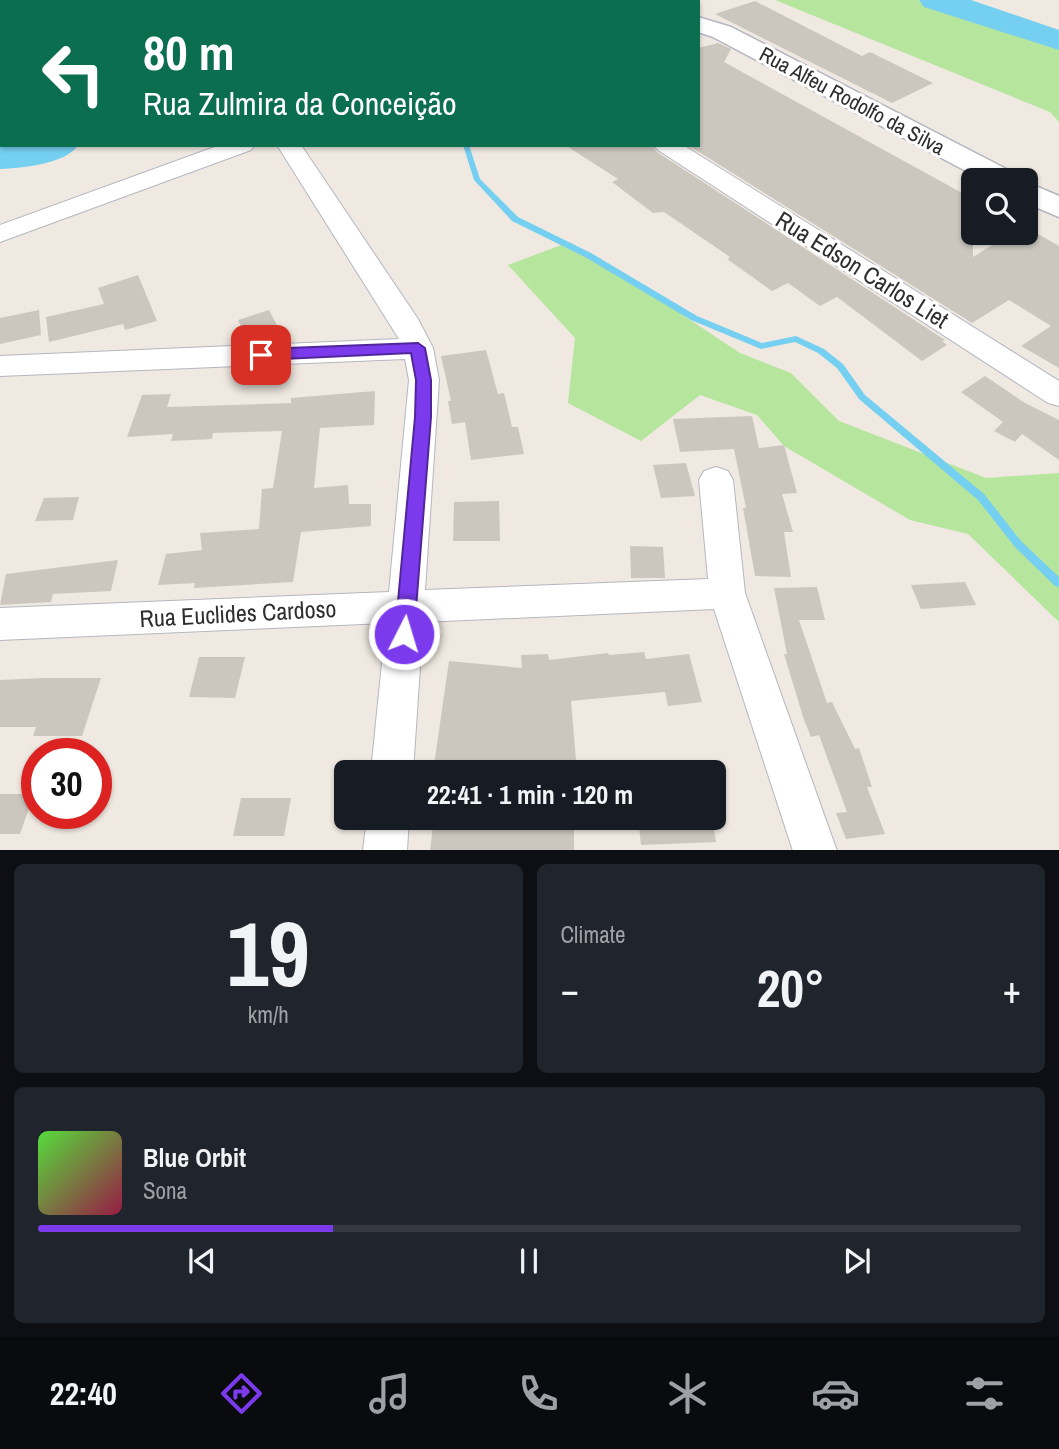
<!DOCTYPE html>
<meta charset="utf-8">
<style>
body{margin:0;font-family:"Archivo Narrow",sans-serif;background:#20242c;color:#f1f3f6;height:100vh;display:flex;flex-direction:column;font-size:26px;white-space:nowrap}
*{box-sizing:border-box;margin:0}
p{font-size:23px;color:#9ea1a6}
.icon{flex:none;width:38px;height:38px;fill:none;stroke:currentColor;stroke-width:2;stroke-linecap:round;stroke-linejoin:round}
.map{position:relative;height:850px;overflow:hidden}
.side{display:flex;flex-direction:column;gap:14px;padding:14px;background:#0d0f14;flex:1}
.side>*{flex:none}
.guide{position:absolute;left:0px;top:0px;width:700px;height:147px;box-shadow:0 2px 5px #0004;background:#0b6e4f;color:#fff;overflow:hidden}
.fabs{position:absolute;left:961px;top:168px;display:grid;gap:14px}
.fabs a{display:grid;place-items:center;width:77px;height:77px;border-radius:10px;background:#171b24;box-shadow:0 2px 5px #0004;font-size:35px}
.speed{position:absolute;left:21px;top:738px;display:flex;gap:14px;font-size:35px;font-weight:700;text-align:center}
.speed>*{display:grid;place-content:center;width:91px;height:91px;border-radius:50%;background:#171b24;box-shadow:0 2px 5px #0004;line-height:1}
.speed .limit{border:10px solid #d22;background:#fff;color:#111}
.pin{position:absolute;display:grid;place-items:center;width:60px;height:60px;color:#fff;margin:-30px;border-radius:14px;box-shadow:0 4px 10px #0006}
.me{position:absolute;width:77px;margin:-38px;rotate:5deg;stroke-linejoin:round;filter:drop-shadow(0 0 5px #0008)}
.turn{display:flex;align-items:center;gap:24px;height:147px;padding:0 28px;font-size:32px}
.turn .icon{width:91px;height:91px;stroke-width:2.5}
.turn b{display:block;font-size:49px;line-height:60px}
.big{font-size:52px;font-weight:800;line-height:1.1}
.side .tile{flex:1;display:flex;flex-direction:column;justify-content:center;gap:10px;min-width:0;padding:0 24px;border-radius:10px;background:#20242c}
.side .dial{align-items:center;gap:0}
.dial b{font-size:91px;line-height:1}
.song{display:flex;align-items:center;gap:21px}
.cover{width:84px;height:84px;border-radius:10px;background:linear-gradient(135deg,hsl(110 70% 55%),hsl(340 70% 35%))}
.played{height:7px;border-radius:4px;background:linear-gradient(90deg,#7c3aed 30%,#363941 30%)}
.keys{display:flex;justify-content:space-around;direction:ltr}
.heat{display:flex;justify-content:space-between;align-items:center;font-size:38px;direction:ltr}
.side .tiles{flex:1;display:grid;gap:14px;grid-template-columns:1fr 1fr}
.tile:last-child{grid-column:span 2}
.trip{position:absolute;left:334px;top:760px;width:392px;height:70px;border-radius:10px;background:#171b24;box-shadow:0 2px 5px #0004;font-weight:800;line-height:70px;text-align:center}
.tab-bar{display:flex;height:112px;justify-content:space-around;align-items:center;background:#090b0e;color:#9ea1a6}
.tab-bar .icon{width:49px;height:49px}
.tab-bar .on{color:#7c3aed}
.tab-bar b{font-size:32px;color:#f1f3f6}
.map>svg:first-child{display:block}
</style>
<div class="map">
<svg width="1059" height="851" viewBox="0 0 1059 851">
<rect width="100%" height="100%" fill="#efe9e1"/>
<g fill="#b6e59e">
<path d="M775 0H919L989 20 1021 35 1059 44V122L1050 112Z"/>
<path d="M564 244 595 257 740 353 791 373 839 421 986 478 1059 473V622L968 534 910 520 784 446 757 415 700 395 641 441 568 403 575 338 508 265Z"/>
</g>
<g fill="none" stroke-linecap="round" stroke-linejoin="round">
<path fill="#75cff0" fill-rule="evenodd" d="M463 145H469L480 179 518 217 591 253 697 316 762 343 796 336 824 349 843 364 865 395 984 494 1021 541 1059 577V587L1055 586 1015 547 978 500 859 399 837 368 818 353 795 342 761 349 691 320 585 257 512 221 474 180Z"/>
<g fill="#75cff0" fill-rule="evenodd">
<path d="M545 0H577L544 2Z"/>
<path d="M919 0H971L1059 30V50L924 7Z"/>
<path d="M0 145H78C66 164 22 168 0 169Z"/>
</g>
</g>
<g fill="#cbc7bf">
<path d="M755 1 862 56 870 52 933 83 892 103 715 14Z"/>
<path d="M718 43 731 49 724 62 973 199V257L1011 233H1026V227L1059 246V368L1021 346 1051 326 1009 300 972 323 688 145H698V48Z"/>
<path d="M565 145H652L657 152 945 340 942 341 947 345 922 361 837 297 820 306 788 283 772 291 727 259 730 257 664 212 653 213 612 182 618 179Z"/>
<path d="M138 275 157 321 125 330 123 324 49 342 46 317 104 304 98 288Z"/>
<path d="M39 310 41 335 0 344V318Z"/>
<path d="M269 310 281 333 248 343 238 320Z"/>
<path d="M486 350 498 394 504 393 512 427H518L524 454 471 460 465 422 452 424 448 401H451L441 356Z"/>
<path d="M985 376 1025 403 1059 420V460L1022 434 1015 442 994 431 1003 422 961 392Z"/>
<path d="M375 391 374 425 320 428 314 488 348 485 349 504H371V526L301 532 293 582 194 588 195 583 158 585 166 554 202 550 200 533 259 529 262 489 273 488 282 431 213 433 212 439 171 441 173 434 127 437 142 395 171 394 167 407 291 403V398Z"/>
<path d="M752 416 759 448 784 445 797 493 782 494 793 532H784L791 577 755 576 743 508H746L734 449 680 452 673 419Z"/>
<path d="M686 463 695 496 661 498 653 465Z"/>
<path d="M79 497 73 520 35 521 44 498Z"/>
<path d="M499 501 500 541H453L454 502Z"/>
<path d="M630 546 663 547 665 578H631Z"/>
<path d="M118 560 111 591 53 594 51 602 0 605 6 574Z"/>
<path d="M965 582 976 605 921 609 911 585Z"/>
<path d="M817 587 825 620H799L827 703 832 702 855 749 859 748 872 787H867L885 834 846 839 836 813 847 812 819 735 811 737 804 720 784 654H787L774 588Z"/>
<path d="M644 652 646 659 689 654 702 702 668 706 665 692 571 701 577 772H433L449 661 522 668 521 655 548 654 549 660 608 653 609 655Z"/>
<path d="M199 657H245L235 698 189 697Z"/>
<path d="M41 678H101L82 736H33L36 727H0V680Z"/>
<path d="M0 794H34L20 834H0Z"/>
<path d="M241 798H291L284 836H233Z"/>
<path d="M434 817H574V851H430Z"/>
<path d="M638 817H712L716 842 641 845Z"/>
</g>
<g fill="none" stroke-linecap="round" stroke-linejoin="round">
<g stroke="#b4b7c1" stroke-width="2">
<g id="street">
<path d="M0 0H18L20 2H2V6Z"/>
<path d="M73 0H101L71 2Z"/>
<rect x="0" y="100" width="2" height="14"/>
<path d="M220 145H255L251 150 0 242V225Z"/>
<path d="M277 145H301L418 319 433 348 439 380 425 590 708 579 699 480 704 471 716 467 728 471 733 480 745 593 837 851H793L714 609 423 622 413 772H371L386 623 0 640V608L389 592 409 380 405 359 0 376V356L399 339Z"/>
<path d="M654 145H683L1059 381V406L1048 403 658 150Z"/>
<path d="M367 817H409L407 851H363Z"/>
</g>
</g>
<g stroke="#b4b7c1" stroke-width="3">
<g id="secondary">
<path d="M201 0H225L226 2H202Z"/>
<path d="M698 17 731 27 1016 174 1020 180H983L713 37 698 32Z"/>
<path d="M1026 182 1059 196V217L1026 203Z"/>
</g>
</g>
<use href="#street" fill="#fff" fill-rule="evenodd"/>
<use href="#secondary" fill="#fff" fill-rule="evenodd"/>
</g>
<path fill="#7c3aed" stroke="#51269a" stroke-width="2" d="M418 343 425 348 431 380V417L414 634 411 640 404 642 397 640 395 634 415 417 416 380 411 353 261 360 253 355 261 349Z"/>
<g text-anchor="middle" stroke-width="6" stroke-linejoin="round" paint-order="stroke">
<g font-size="21" fill="#2e2e2e" stroke="#fff">
<text transform="translate(852 101) rotate(28)" y="7">Rua Alfeu Rodolfo da Silva</text>
</g>
<g font-size="24" fill="#2e2e2e" stroke="#fff">
<text transform="translate(862 270) rotate(32)" y="8">Rua Edson Carlos Liet</text>
<text transform="translate(238 614) rotate(-3)" y="8">Rua Euclides Cardoso</text>
</g>
</g>
</svg>
<div class="fabs">
<a><svg class="icon" aria-label="search" viewBox="0 0 24 24"><circle cx="10" cy="10" r="6"/><path d="M15 15l6 6"/></svg></a>
</div>
<div class="speed"><div class="limit">30</div></div>
<div class="pin" style="left:261px;top:355px;background:#d93025"><svg class="icon" aria-label="arrive" viewBox="0 0 24 24"><path d="M6 21V4h12l-3 4 3 4H6"/></svg></div>
<svg class="me" style="left:404px;top:634px" viewBox="-20 -20 40 40"><circle r="17" fill="#7c3aed" stroke="#fff" stroke-width="3"/><path d="M0-11L8 9 0 5-8 9z" fill="#fff"/></svg>
<div class="trip">22:41 · 1 min · 120 m</div>
<div class="guide">
<div class="turn"><svg class="icon" aria-label="left" viewBox="0 0 24 24"><path d="M17 20v-9H6M10 6l-5 5 5 5"/></svg><div><b>80 m</b>Rua Zulmira da Conceição</div></div>
</div>
</div>
<section class="side">
<div class="tiles">
<div class="tile dial"><b>19</b><p>km/h</p></div>
<div class="tile"><p>Climate</p>
<div class="heat"><a>−</a><b class="big">20°</b><a>+</a></div>
</div>
<div class="tile">
<div class="song"><i class="cover"></i><div><b>Blue Orbit</b><p>Sona</p></div></div>
<div class="played"></div>
<div class="keys"><svg class="icon" aria-label="previous" viewBox="0 0 24 24"><path d="M18 5L8 12l10 7zM5 5v14"/></svg><svg class="icon" aria-label="pause" viewBox="0 0 24 24"><path d="M8 5v14M16 5v14"/></svg><svg class="icon" aria-label="next" viewBox="0 0 24 24"><path d="M6 5l10 7-10 7zM19 5v14"/></svg></div>
</div>
</div>
</section>
<nav class="tab-bar">
<b>22:40</b>
<svg class="icon on" aria-label="directions" viewBox="0 0 24 24"><path d="M12 3l9 9-9 9-9-9zM9 14v-3h6M13 9l2 2-2 2"/></svg>
<svg class="icon" aria-label="music" viewBox="0 0 24 24"><path d="M9 18V5l10-2v13"/><circle cx="6" cy="18" r="3"/><circle cx="16" cy="16" r="3"/></svg>
<svg class="icon" aria-label="phone" viewBox="0 0 24 24"><path d="M5 4h4l2 5-3 2q2 4 5 5l2-3 5 2v4C11 20 4 13 5 4z"/></svg>
<svg class="icon" aria-label="climate" viewBox="0 0 24 24"><path d="M12 3v18M4 7l16 10M4 17L20 7"/></svg>
<svg class="icon" aria-label="car" viewBox="0 0 24 24"><path d="M5 17H2v-5l4-1 3-4h7l3 4 3 1v5h-3M9 17h6M6 11h13"/><circle cx="7" cy="17" r="2"/><circle cx="17" cy="17" r="2"/></svg>
<svg class="icon" aria-label="filters" viewBox="0 0 24 24"><path d="M4 7h16M4 17h16"/><circle cx="9" cy="7" r="2"/><circle cx="15" cy="17" r="2"/></svg>
</nav>
